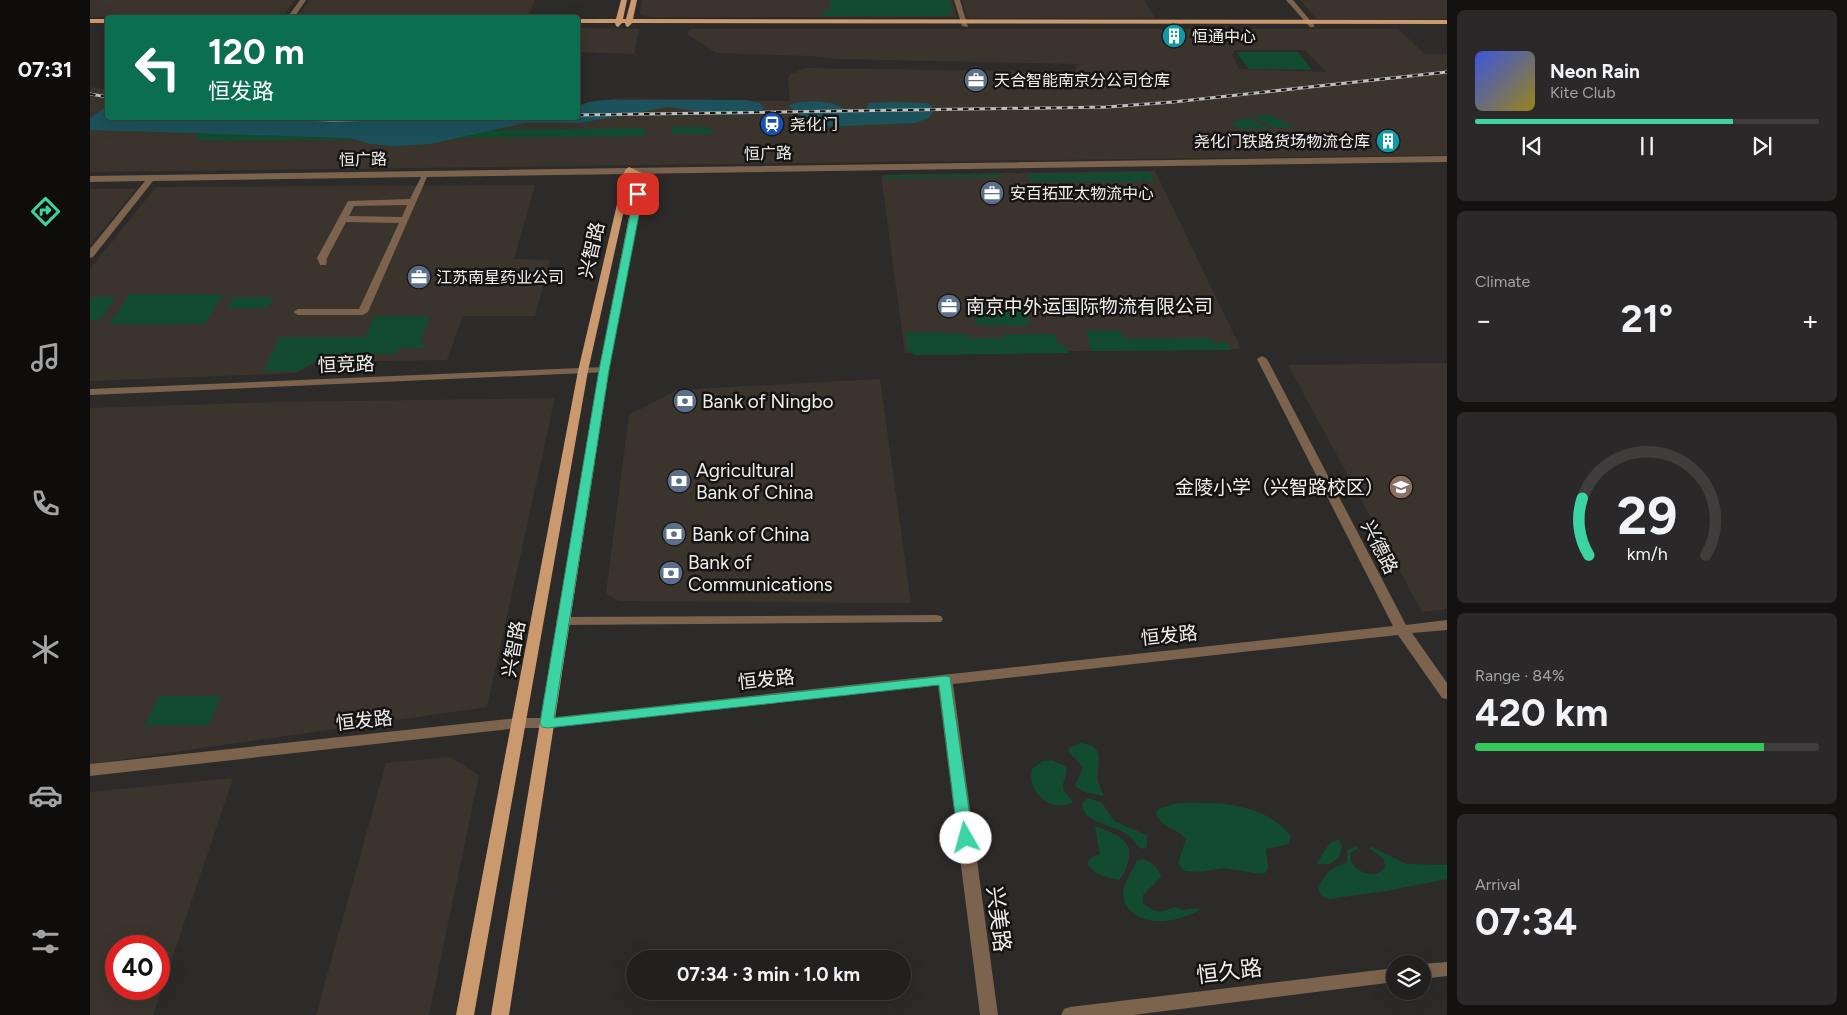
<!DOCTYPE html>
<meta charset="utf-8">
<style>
body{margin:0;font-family:Figtree,"Noto Sans SC",sans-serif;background:#2a2828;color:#f1f3f6;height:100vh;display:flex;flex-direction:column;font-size:19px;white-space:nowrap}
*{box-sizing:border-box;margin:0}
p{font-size:16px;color:#a2a3a4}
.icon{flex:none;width:28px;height:28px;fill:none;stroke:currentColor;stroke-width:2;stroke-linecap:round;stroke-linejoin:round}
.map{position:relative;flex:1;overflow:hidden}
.sheet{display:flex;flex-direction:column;gap:10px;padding:10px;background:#131211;width:400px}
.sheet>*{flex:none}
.banner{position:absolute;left:15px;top:15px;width:475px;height:105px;border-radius:5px;box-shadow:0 5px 20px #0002,0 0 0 1px #3f3e3d;background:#0b6e4f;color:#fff;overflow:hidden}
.controls{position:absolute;left:1296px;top:955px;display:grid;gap:10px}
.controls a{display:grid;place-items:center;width:45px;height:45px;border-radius:50%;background:#22201f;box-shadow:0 5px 20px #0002,0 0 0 1px #3f3e3d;font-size:25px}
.speed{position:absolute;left:15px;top:935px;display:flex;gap:10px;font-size:25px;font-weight:700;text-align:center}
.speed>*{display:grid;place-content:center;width:65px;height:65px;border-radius:50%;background:#22201f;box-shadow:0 5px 20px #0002,0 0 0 1px #3f3e3d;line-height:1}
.speed .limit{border:8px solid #d22;background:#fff;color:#111}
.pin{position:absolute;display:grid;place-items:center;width:42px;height:42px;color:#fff;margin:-21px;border-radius:10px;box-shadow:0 2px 8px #0006}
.me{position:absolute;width:55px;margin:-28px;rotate:353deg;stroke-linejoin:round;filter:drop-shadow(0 0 4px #0008)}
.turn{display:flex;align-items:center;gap:18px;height:105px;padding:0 20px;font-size:22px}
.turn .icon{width:65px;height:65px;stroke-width:2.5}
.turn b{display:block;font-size:35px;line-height:42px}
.big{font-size:38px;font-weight:700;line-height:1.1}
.sheet .widget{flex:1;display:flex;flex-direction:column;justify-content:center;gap:8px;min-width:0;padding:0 18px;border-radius:8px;background:#2a2828}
.sheet .dial{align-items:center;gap:0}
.dial svg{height:130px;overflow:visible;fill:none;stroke:#3f3e3d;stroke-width:7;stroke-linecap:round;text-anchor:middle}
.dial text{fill:#f1f3f6;stroke:none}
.song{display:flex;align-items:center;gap:15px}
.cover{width:60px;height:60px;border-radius:8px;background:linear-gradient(135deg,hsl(230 70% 55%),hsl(50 70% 35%))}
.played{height:5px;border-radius:2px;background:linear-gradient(90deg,#3dd4a3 75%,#3f3e3d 75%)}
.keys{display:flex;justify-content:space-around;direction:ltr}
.heat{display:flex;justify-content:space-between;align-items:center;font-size:28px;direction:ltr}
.charge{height:8px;border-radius:4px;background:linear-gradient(90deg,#34c759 84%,#3f3e3d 0)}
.trip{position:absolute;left:536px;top:950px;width:285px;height:50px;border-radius:25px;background:#22201f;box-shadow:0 5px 20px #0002,0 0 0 1px #3f3e3d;font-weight:700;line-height:50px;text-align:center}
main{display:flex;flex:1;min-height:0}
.menu{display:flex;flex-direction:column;width:90px;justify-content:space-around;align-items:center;background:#0e0d0c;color:#a2a3a4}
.menu .icon{width:35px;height:35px}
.menu .on{color:#3dd4a3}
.menu b{font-size:22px;color:#f1f3f6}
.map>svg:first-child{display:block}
</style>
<main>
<nav class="menu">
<b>07:31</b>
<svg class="icon on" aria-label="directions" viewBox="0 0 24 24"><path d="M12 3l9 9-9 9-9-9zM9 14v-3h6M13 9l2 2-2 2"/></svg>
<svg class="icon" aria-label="music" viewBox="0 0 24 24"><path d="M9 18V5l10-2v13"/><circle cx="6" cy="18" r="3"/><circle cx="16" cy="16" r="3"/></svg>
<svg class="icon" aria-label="phone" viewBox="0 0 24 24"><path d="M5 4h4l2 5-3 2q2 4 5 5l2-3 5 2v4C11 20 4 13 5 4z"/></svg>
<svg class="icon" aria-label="climate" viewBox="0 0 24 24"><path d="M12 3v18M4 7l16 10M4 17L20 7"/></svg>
<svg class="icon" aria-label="car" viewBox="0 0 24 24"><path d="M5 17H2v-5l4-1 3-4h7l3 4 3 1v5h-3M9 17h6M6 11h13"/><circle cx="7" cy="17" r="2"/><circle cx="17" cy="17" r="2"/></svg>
<svg class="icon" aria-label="filters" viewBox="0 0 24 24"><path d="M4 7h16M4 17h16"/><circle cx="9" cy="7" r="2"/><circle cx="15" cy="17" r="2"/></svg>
</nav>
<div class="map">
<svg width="1357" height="1015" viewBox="0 0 1357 1015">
<rect width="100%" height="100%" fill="#2d2b29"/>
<g fill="#3a342d" fill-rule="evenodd">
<path d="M0 0H205L192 17H0Z"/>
<path d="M220 0H445L438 17H207Z"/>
<path d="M552 0H862L867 17H558L550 13Z"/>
<path d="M872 0H1054L1065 18H880L877 16Z"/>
<path d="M1210 0H1357V19H1227Z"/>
<path d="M488 28 549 29 544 54 488 52Z"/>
<path d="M603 29H1308L1335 54H1357V155L0 172V87L17 90 18 118H488V106L527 98 700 101 698 79 700 75 715 68 985 72 986 66 991 64 748 59 720 56 627 53 597 34 599 30ZM1145 50H1215L1236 72 1149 69 1142 56Z"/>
<path d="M1065 171 1151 349 815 353 791 175Z"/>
<path d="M445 185 424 259 460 260 445 316H373L357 360 226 362 206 373 0 381V269L66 187Z"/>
<path d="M0 189H46L0 245Z"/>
<path d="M1357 363V609L1332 612 1198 365Z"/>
<path d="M790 379 821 603 529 601 516 593 539 415 587 390Z"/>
<path d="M465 398 397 707 0 764V408L188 402Z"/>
<path d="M360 757 389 775 339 1015H226L296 763Z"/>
<path d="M143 778 63 1015H0V792ZM26 946H69V989H26Z"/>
</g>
<g fill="#124b30">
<path d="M740 0H859L863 12 857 16H733L732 10H741Z"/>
<path d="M1146 52H1208L1222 70 1159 69Z"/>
<path d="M1174 115H1181L1205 128H1186L1163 117Z"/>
<path d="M1158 118 1182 129H1151L1143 126V122Z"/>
<path d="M582 127H617L625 134H584L581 131Z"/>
<path d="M554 128 555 136 135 141 108 140 105 137 112 133Z"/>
<path d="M1057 172 1061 174 1065 182 1051 180 1052 182 940 181 937 174Z"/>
<path d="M910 174 913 177 795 178V175Z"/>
<path d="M40 294H133L115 324H19Z"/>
<path d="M0 297H26L9 321 0 320Z"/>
<path d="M144 297H184L177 308 137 309Z"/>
<path d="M889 299 931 300 934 303 940 323 934 326 889 325 886 323 883 312 892 311Z"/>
<path d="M284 316H340L329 345H337L336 348H309L306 354H281L278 360 226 361 209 371H173L190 337H275Z"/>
<path d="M999 331H1031L1034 339 1119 338 1121 342H1136L1141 350 1002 351 996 333Z"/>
<path d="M815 332 877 334 878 338H915L914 334H964L967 343 973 345 980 353 825 355 818 351Z"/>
<path d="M69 696H131L119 725H55Z"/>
<path d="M991 743C1019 747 1005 764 1008 781 1009 786 1012 791 1014 796L995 792 985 786 993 767 979 752V748Z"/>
<path d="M962 760 975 766 977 770C974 786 967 786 982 800V802C961 815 936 791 942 769L953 761Z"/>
<path d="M998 798 1012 803 1024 821 1054 834 1057 836V847L1052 849C1046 846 1044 839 1038 835 1025 825 991 823 992 803Z"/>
<path d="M1088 803C1130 802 1172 802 1201 836L1199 844 1176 849 1178 868 1175 873 1171 874 1133 868 1109 872 1095 871 1088 863 1096 839C1086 827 1072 829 1066 814L1068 809Z"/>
<path d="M1005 826C1022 833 1046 839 1038 862 1036 869 1034 875 1029 880 1016 878 1004 874 997 863L1002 857 1010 854Z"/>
<path d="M1246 840H1249L1252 846 1249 858 1239 864H1228L1227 862C1235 854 1234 845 1246 840Z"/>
<path d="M1266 846 1268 849 1261 852C1255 870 1287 883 1295 866L1293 858 1280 849V846L1317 864 1357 865V879L1296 891 1239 899 1232 896 1228 890C1232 875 1242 866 1257 863V851Z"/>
<path d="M1053 859C1062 862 1069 868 1071 877L1053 895V903C1065 914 1071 913 1085 907L1093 910 1108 908V911C1087 922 1055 928 1038 908 1035 904 1033 899 1033 893 1034 882 1043 870 1047 861Z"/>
</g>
<g fill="#1c525b">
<path d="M514 100H656L670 103 674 108 669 113 658 115H636L578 107 490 123H435L340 144 304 146 279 144 261 138 0 130V118L17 106 18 118 206 119 488 118V106L499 102Z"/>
<path d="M800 102 837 103 842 106 843 111 839 118 825 123 731 127 723 124 698 106C706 100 730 101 741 103 754 107 760 116 775 111L779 103Z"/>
</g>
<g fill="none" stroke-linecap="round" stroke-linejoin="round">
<g fill="#7b634e" fill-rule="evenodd">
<path d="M210 0H216L204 18H197Z"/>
<path d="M864 0H870L878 27 872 26Z"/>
<path d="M1196 0H1203L1224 25V27H1220Z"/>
<path d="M1357 156V162L337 177 278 312 273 315H208L203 312 208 309H269L309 223 256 222 237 258 236 265H230L227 258 258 201 320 199 331 177 63 181 3 257 0 258V249L55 181 0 182V176ZM317 205 312 217 259 216 264 206Z"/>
<path d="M1172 356 1177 359 1316 625 1357 620V630L1322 633 1357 683V699L1352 698 1308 635 863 684 908 1015H890L848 685 457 728H428L0 776V764L428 718H457L1303 626 1167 359Z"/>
<path d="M514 367 519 370 518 372 0 395V389Z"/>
<path d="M846 615 851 616 853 619 851 622 473 625 468 624 466 621 468 618 473 617Z"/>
<path d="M1357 962V976L1332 979V964Z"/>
<path d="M1305 968V982L1043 1015H971L974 1009 980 1007Z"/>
</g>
<g fill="#ca996e" fill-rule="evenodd">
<path d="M531 0H537L533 19H536L541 0H547L543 19 1357 20V24L542 23 538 27 536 26 535 23H532L528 27 526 26 525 23H488V19H526Z"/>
<rect x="0" y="19" width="18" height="4"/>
<path d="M539 167 556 175 519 370 419 1015H401L509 370 547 176 542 174 498 371 384 1015H366L488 371 535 170Z"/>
</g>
<g stroke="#c1bfbe" stroke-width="3">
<g id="rail">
<path d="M0 94 18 97"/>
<path d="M488 115 1017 107 1083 102 1357 72"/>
<path d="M174 118 244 120 347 118"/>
</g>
</g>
<use href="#rail" stroke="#151413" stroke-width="2" stroke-dasharray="5.5" stroke-linecap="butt"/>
</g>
<path fill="#3dd4a3" stroke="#288a6a" d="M548 192 553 194 519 370 464 718 855 676 860 677 883 838 881 842 876 843 871 842 868 838 849 685 457 728 452 727 450 723 509 370 544 194Z"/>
<defs>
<g id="building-disc" transform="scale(1.25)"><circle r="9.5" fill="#0f9aa8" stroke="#151413"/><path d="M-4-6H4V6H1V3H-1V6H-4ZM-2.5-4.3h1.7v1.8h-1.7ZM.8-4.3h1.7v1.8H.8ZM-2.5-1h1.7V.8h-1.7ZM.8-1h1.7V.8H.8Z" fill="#fff"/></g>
<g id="office-disc" transform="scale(1.25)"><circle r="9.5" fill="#5c6f8a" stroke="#151413"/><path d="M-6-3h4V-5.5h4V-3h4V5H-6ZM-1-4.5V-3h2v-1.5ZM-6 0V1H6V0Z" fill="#fff"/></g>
<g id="station-disc" transform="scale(1.25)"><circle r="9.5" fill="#1a4fb4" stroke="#151413"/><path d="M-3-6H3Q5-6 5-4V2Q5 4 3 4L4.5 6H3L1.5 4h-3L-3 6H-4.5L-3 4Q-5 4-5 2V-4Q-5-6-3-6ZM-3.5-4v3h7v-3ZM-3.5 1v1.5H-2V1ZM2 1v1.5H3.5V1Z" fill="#fff"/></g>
<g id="bank-disc" transform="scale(1.25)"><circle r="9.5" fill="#5c6f8a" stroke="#151413"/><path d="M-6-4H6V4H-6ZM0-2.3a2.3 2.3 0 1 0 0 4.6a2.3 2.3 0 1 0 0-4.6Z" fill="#fff"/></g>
<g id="school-disc" transform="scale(1.25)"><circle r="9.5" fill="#8d6e63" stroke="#151413"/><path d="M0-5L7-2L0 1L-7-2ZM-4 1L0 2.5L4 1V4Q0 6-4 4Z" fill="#fff"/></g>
</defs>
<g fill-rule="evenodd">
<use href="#building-disc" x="1084" y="36"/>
<use href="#office-disc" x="886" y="80"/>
<use href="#station-disc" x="682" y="124"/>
<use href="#building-disc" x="1298" y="141"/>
<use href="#office-disc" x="902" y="193"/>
<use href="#office-disc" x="329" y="277"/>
<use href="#office-disc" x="859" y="306"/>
<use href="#bank-disc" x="595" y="401"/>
<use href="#bank-disc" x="589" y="481"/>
<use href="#school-disc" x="1311" y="487"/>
<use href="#bank-disc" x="584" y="534"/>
<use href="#bank-disc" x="581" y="573"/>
</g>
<g text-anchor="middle" stroke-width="5" stroke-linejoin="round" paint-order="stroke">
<g font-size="16" fill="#f1efee" stroke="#151413" text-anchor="start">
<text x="1102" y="42">恒通中心</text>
<text x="904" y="86">天合智能南京分公司仓库</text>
<text x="700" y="130">尧化门</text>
<text x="1280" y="147" text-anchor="end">尧化门铁路货场物流仓库</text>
<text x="920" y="199">安百拓亚太物流中心</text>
<text x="346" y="283">江苏南星药业公司</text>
</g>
<g font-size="16" fill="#f1efee" stroke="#151413">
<text transform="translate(678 153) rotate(-1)" y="6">恒广路</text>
<text transform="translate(273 159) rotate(-1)" y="6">恒广路</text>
</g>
<g font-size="19" fill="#f1efee" stroke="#151413">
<text transform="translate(501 250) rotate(-77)" y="7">兴智路</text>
<text transform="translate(256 364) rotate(-2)" y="7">恒竞路</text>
<text transform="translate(1290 547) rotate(63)" y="7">兴德路</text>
<text transform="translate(1079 635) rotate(-6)" y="7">恒发路</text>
<text transform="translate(423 649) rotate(-80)" y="7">兴智路</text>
<text transform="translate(676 679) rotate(-6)" y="7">恒发路</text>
<text transform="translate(274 720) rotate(-6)" y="7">恒发路</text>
</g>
<g font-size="19" fill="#f1efee" stroke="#151413" text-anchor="start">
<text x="876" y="313">南京中外运国际物流有限公司</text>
<text x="612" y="408">Bank of Ningbo</text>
<text x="606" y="477">Agricultural<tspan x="606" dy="22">Bank of China</tspan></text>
<text x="1294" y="494" text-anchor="end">金陵小学（兴智路校区）</text>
<text x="602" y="541">Bank of China</text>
<text x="598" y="569">Bank of<tspan x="598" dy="22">Communications</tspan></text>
</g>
<g font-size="22" fill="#f1efee" stroke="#151413">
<text transform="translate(909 919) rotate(83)" y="8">兴美路</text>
<text transform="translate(1139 971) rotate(-7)" y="8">恒久路</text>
</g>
</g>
</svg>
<div class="controls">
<a><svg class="icon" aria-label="layers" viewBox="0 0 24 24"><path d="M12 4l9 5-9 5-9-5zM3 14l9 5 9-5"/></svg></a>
</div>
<div class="speed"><div class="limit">40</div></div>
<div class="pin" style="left:548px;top:194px;background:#d93025"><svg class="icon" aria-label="arrive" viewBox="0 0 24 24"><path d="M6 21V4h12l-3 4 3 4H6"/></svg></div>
<svg class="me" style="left:876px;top:838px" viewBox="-20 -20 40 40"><circle r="19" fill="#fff"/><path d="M0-13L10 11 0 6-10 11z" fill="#3dd4a3"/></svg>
<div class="trip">07:34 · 3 min · 1.0 km</div>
<div class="banner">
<div class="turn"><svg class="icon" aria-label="left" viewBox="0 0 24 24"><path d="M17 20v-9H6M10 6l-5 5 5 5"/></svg><div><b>120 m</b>恒发路</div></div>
</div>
</div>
<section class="sheet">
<div class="widget">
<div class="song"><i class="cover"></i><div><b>Neon Rain</b><p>Kite Club</p></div></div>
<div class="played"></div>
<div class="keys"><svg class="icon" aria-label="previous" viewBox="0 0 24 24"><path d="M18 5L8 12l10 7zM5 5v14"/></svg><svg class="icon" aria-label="pause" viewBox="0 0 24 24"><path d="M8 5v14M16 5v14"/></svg><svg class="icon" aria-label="next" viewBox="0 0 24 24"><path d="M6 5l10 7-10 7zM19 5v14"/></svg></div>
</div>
<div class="widget"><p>Climate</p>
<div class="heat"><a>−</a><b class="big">21°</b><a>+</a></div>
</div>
<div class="widget dial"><svg viewBox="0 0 100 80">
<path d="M14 69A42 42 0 1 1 86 69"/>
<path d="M14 69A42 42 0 0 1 10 34" stroke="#3dd4a3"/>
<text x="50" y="56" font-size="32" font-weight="700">29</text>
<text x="50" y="72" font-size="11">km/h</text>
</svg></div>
<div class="widget"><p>Range · 84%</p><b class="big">420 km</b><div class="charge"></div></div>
<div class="widget"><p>Arrival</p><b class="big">07:34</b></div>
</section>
</main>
